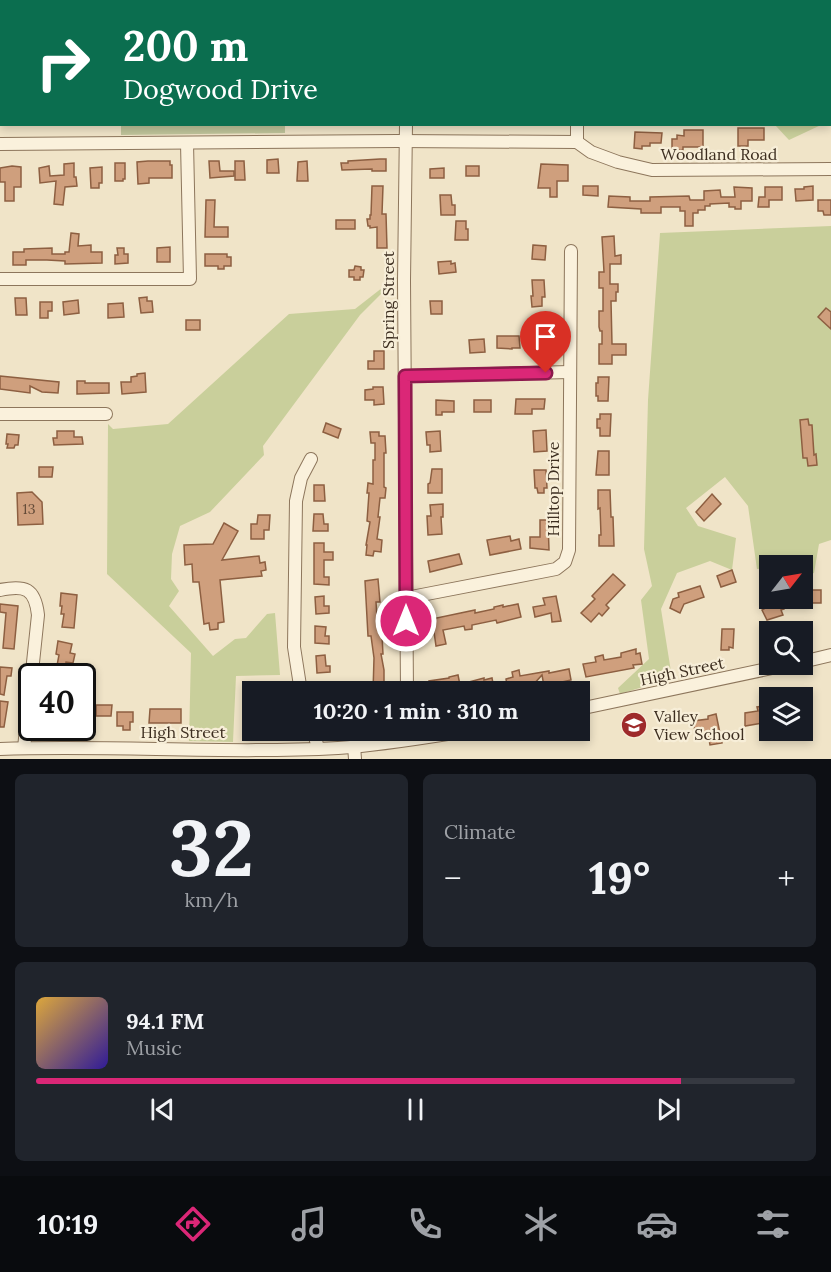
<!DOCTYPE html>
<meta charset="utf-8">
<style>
body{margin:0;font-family:Lora,serif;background:#20242c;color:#f1f3f6;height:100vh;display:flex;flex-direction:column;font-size:22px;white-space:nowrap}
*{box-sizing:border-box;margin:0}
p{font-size:20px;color:#9ea1a6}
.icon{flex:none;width:33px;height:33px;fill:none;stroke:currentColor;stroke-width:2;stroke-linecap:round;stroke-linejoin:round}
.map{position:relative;height:759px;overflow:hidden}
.drawer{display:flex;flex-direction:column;gap:15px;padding:15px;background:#0d0f14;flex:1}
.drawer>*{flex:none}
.guide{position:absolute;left:0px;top:0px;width:831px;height:126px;box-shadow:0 3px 9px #0003;background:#0b6e4f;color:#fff;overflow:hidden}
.needle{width:39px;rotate:59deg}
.buttons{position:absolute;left:759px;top:555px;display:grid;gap:12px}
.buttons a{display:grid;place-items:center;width:54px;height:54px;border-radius:0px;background:#171b24;box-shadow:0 3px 9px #0003;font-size:30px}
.speed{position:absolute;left:18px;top:663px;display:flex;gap:12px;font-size:30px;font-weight:700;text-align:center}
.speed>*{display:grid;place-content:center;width:78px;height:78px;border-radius:50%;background:#171b24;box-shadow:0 3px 9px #0003;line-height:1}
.speed .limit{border:3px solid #111;border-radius:9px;background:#fff;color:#111}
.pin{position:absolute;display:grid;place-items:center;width:51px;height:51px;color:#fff;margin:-62px -26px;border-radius:50% 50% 50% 0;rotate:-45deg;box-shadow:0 0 6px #0007}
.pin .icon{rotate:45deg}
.me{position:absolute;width:66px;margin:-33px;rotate:0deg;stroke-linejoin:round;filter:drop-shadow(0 0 4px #0008)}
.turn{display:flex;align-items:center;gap:21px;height:126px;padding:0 24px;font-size:27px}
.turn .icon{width:78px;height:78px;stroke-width:2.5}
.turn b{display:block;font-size:42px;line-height:51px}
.big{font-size:45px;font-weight:700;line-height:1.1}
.drawer .card{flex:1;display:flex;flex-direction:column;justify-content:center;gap:9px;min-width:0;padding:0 21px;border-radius:9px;background:#20242c}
.drawer .dial{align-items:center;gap:0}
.dial b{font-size:78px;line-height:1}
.song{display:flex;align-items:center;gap:18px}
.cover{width:72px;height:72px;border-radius:9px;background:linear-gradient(135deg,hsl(40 70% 55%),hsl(250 70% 35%))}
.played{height:6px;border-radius:3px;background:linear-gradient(90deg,#db2777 85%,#363941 85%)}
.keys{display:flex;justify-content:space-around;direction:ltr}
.heat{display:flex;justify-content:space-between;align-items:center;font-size:33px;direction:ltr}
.drawer .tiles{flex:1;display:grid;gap:15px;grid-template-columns:1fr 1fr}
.card:last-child{grid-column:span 2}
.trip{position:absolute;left:242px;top:681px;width:348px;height:60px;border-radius:0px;background:#171b24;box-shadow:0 3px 9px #0003;font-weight:700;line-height:60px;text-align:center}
.dock{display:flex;height:96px;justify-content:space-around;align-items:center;background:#090b0e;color:#9ea1a6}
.dock .icon{width:42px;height:42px}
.dock .current{color:#db2777}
.dock b{font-size:27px;color:#f1f3f6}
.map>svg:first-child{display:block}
</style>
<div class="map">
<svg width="831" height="759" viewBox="0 0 831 759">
<rect width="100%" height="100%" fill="#f0e4c8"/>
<g fill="#c9cf9b">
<path d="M775 125H821L789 140Z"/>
<path d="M831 226V540L819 544 814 573 803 577 802 566H770L769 568 757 569 748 506 725 477 686 508 698 526 736 538 732 570 710 561 677 573 661 609 672 678 620 694 618 688 649 659 641 600 652 586 644 549 648 400 660 233Z"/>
<path d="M396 277 397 278 360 315 263 446 264 455 210 512 180 526 172 554 171 579 179 591 169 606 213 656 235 639 246 638 267 614 275 613 280 675 236 676 233 742 189 741 191 653 107 574 108 424 113 429 168 424 289 314 355 309Z"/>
</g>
<g fill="#bfc49a">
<rect x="91" y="0" width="306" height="2"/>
<path d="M121 125H285V133L121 135Z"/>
</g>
<g fill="#cf9f7d" stroke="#8d5f41" stroke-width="1.5">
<path d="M738 128H764V140H748V146H738Z"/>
<path d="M684 130H703V147H683V150H672V139H677V135L684 136Z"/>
<path d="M635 132 662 133 661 143H650V146H642V149L634 148Z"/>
<path d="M278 159 279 173H267V160Z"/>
<path d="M380 159H386V171H372V169L342 170 341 163H348V161Z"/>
<path d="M148 161H170V165H172V178H149V183L138 184 137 162Z"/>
<path d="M209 161H219L220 171H234V176L210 178Z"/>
<path d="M235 161H244L245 180H235Z"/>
<path d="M307 161 308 181H297L298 162Z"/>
<path d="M74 163V177H76L77 186 65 187 63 205 54 204 56 181 40 183 39 168 49 166 50 176 64 175V164Z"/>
<path d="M115 163H125V179H123V181H115Z"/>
<path d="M541 164 568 165V181H557V197H550V188H538Z"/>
<path d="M12 166 21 167V187H14V201H5V182H0V168Z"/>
<rect x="466" y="166" width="13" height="10"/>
<path d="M102 167V183H99V188H91L90 168Z"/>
<path d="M444 168V178H430V169Z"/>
<path d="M372 186H383L382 214H386L387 248H377V227L370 228V226H368L367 219H370V215H371Z"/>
<path d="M583 186H598V196L583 195Z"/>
<path d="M813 186V200L796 201 795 189H804V187Z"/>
<path d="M734 187 752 188V201H741V209H735V207H729V203L710 204V206H705V210H698V213H693V226H685V211H680V207H661V213H641V209L608 207 609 196 630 197V201H650V197L689 196 690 200H704V191L720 190 721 197H735Z"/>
<path d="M765 187H782V200H769V207H758L759 197H765Z"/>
<path d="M440 195H451L452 205H455V215H441Z"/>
<path d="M206 200H215L214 227H228V237H205Z"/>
<path d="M818 200H831V215H824L823 211H818Z"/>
<rect x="336" y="220" width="19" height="9"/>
<path d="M456 221H466V229H468V240H455Z"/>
<path d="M71 233 79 234 78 246 91 245V252H102V263L65 264V261L47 260H26V265H13V252H24V249L52 248V254H65V252H69Z"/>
<path d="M614 236 615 256 621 255V264H610V284H618V292H616V301H611L612 344H626V355H612V364H599V344H602V331H600L599 327V311H603V288H599V272H604L602 237Z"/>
<path d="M533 245 546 246 545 260 532 259Z"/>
<path d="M170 247V262H157V248Z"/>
<path d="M117 248H124V254H128V263L115 264V255H118Z"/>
<path d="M205 254H227V257H231V266H224V269H218V266H205Z"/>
<path d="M451 261V264L455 263 456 272 439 274 438 262Z"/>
<path d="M355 266 361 267V270H364L363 277H360V280H354V277H349V270H354Z"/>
<path d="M532 280H544L545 297H542V306L532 307 531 296H533Z"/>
<path d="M147 297V301H152L153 312 141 313 139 298Z"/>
<path d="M15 298H26L27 315H16Z"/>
<path d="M78 300 79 313 64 315 63 302Z"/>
<path d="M430 301H442V314H431Z"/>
<path d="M40 302H52V311H48V318H40Z"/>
<path d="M123 303 124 317 108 318V304Z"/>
<path d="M826 308 831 312V329L818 317Z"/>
<rect x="186" y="320" width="14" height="10"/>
<path d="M497 336H519L520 348H512V349L497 348Z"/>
<path d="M554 338V351L532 352V339Z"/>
<path d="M484 339 485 352 470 353 469 340Z"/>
<path d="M374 351H384V369H368V361H374Z"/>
<path d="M145 373 146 392 122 394 121 382H131V377L137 376V374Z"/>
<path d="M0 376 59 382 58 393 42 392 30 386V393L0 389Z"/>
<path d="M598 377H609L608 401H598V396H596V383H598Z"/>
<path d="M77 381H85V383H109V393L77 394Z"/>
<path d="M373 387H383L384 404 374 405V400H365V390L373 389Z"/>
<path d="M516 399H545L544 409H532V414H515Z"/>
<path d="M436 400 454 401V412H442V415H436Z"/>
<rect x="474" y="400" width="17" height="12"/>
<path d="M600 414H611L610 436H600V428H597V419H600Z"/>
<path d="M808 419 809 425H812L814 455 816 454 817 465 808 466 807 458H803L800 420Z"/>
<path d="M326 423 341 429 338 438 323 432Z"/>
<path d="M546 430 547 451 534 452 533 431Z"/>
<path d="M57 431H74V437H82L83 444 54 445 53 438H57Z"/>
<path d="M440 431 441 451 430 452V445H427L426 432Z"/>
<path d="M370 432H379V436H385L386 453H384V487L386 488 385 498H380L378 517H380L377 539 382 540 381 552 374 551 373 556 366 555 367 545H366L370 522 367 521 369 493H367L368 483 373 484V460H375V443H371Z"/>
<path d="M7 434 19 435 18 445H15L14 448H7L8 444H6Z"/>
<path d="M598 451H609V475H596Z"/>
<path d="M39 467H53L52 477H39Z"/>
<path d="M432 469H442V493H428V484L430 483Z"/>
<path d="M534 470H546L547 488H544V493H538L537 488H535Z"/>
<path d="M314 485H324L325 501H314Z"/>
<path d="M598 490H610L611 517H613L614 546H599V535H601L600 508 598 509Z"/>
<path d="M32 492 42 502 43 524 18 525 17 493Z"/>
<path d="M712 494 721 504 704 521 696 512Z"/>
<path d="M443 504V517H441L442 534 428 535 427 516H431L430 505Z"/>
<path d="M314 514H323L324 524H328V531H313Z"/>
<path d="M258 515H270L269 530H264V539H251V524H257Z"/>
<path d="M540 520H548L549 550 530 548V537H540Z"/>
<path d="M224 523 238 531 222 560 259 556 260 563 265 562 266 570 261 571 262 576 220 580 224 622 218 623V629L210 630 209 623 204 624 199 582H193L192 564 185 565 184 545 213 544Z"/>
<path d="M510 536 511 541 519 539 521 549 490 555 487 540Z"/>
<path d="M314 543H324V552H333V560H324V577H329V585L314 584Z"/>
<path d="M459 554 462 564 430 572 428 561Z"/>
<path d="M732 570 736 582 721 587 717 576Z"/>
<path d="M613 574 625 585 606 605 609 608 602 616 599 613 591 622 581 613 595 599 592 596Z"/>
<path d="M378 579 380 602H376L377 617H380V624L382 628V636L383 654H381L384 670V692H373L374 658 371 636H368L365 581Z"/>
<path d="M700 586 704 597 684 604 680 613 670 608 673 599 679 597 678 593Z"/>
<path d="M802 590H821V603H810V606H798V598H802Z"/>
<path d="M61 593 77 595 74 628 62 627 64 614H61L62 606H60Z"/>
<path d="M324 596V606H329V613L316 614 315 597Z"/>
<path d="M556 596 561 621 552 622 551 613 535 617 533 607 545 605 543 598Z"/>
<path d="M766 598H777L779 604 782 603 784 609 781 610 783 615 767 620 762 610 769 606Z"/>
<path d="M0 604 18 606 14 649 3 648 6 613 0 612Z"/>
<path d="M518 604 521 617 497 623 496 620 472 625V629L465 630 464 626 443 630 446 644 436 646 434 632 429 633 427 620 475 610V613L494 609V607L503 605V607Z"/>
<path d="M315 626 326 627 325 636H329V644L315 643Z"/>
<path d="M722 629H734L733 648 729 647V650H721Z"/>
<path d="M58 641 72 644 70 653 75 654 73 663 66 662 64 676H55L59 655 56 654Z"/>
<path d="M636 649V654L640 653 642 664 633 665 634 668 586 677 583 664 596 662 595 657 603 655 604 660 621 657V653Z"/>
<path d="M325 655 326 666H330V672L317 673 316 656Z"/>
<path d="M0 667 12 668 11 676H7L4 695 0 694Z"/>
<path d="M569 669 571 680 544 686 542 675 533 685 508 691 506 679 513 677 512 672 519 670 520 676 549 671V673Z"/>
<path d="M458 675 460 685 448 687 449 692H431L429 681 449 678V677Z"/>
<path d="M484 678V680L492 678 494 689 480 692H467L465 683Z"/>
<path d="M0 701 8 702 4 727H0Z"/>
<path d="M96 705H112L111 716H96Z"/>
<path d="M765 706 768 722 745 726V713L758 711 757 707Z"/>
<path d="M150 709H181V723H149Z"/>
<path d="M117 712H133V722H130V730H123V726H117Z"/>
<path d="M716 714 722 743 710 745 708 734 696 736 693 721 708 719V716Z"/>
</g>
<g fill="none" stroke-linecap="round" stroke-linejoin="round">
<g stroke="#8d765c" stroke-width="14">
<g id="minor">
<path d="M406 0V2"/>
<path d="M575 0V2"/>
<path d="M830 12H831"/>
<path d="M406 124 404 281 407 692"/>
<path d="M577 124V142"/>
<path d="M577 142 591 152 618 162 652 170 831 169"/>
<path d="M0 144 398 141 577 142"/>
<path d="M0 279H190L187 143"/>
<path d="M405 376 570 372"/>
<path d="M0 414H106"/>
<path d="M0 590C25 585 35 588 38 615L24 748"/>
<path d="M406 598 556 569 565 562 569 550 571 251"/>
<path d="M802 662 831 655"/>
<path d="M301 692 294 647 296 501 301 478 311 459"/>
<path d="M579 709 791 664"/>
<path d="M313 730 318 748"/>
<path d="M354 746 355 759"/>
<path d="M0 749C112 745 225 754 338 748 383 745 428 737 473 730"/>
</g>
</g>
<use href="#minor" stroke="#faf1dc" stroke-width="12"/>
</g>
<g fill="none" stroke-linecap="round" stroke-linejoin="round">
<g stroke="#8e194d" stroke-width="15">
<path id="route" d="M406 621 405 376 546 373"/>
</g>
<use href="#route" stroke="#db2777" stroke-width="10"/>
</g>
<defs>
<g id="school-disc" transform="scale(1.35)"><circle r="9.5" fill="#9e2a2b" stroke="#f7eed8"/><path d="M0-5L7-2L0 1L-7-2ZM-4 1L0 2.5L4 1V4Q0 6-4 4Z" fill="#fff"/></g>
</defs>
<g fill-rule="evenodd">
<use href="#school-disc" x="634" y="725"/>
</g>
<g text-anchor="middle" stroke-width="4.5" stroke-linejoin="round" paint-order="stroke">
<g font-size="14" fill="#624a37">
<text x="29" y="514">13</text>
</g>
<g font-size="16" fill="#3d2e20" stroke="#f7eed8">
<text x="719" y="160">Woodland Road</text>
<text transform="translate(388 300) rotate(-90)" y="6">Spring Street</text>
<text transform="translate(553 489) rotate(-90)" y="6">Hilltop Drive</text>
<text transform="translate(682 671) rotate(-12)" y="6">High Street</text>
<text x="183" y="738">High Street</text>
</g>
<g font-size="16" fill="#3d2e20" stroke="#f7eed8" text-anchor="start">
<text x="654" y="722">Valley<tspan x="654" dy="18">View School</tspan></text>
</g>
</g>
</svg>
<div class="buttons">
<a><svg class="needle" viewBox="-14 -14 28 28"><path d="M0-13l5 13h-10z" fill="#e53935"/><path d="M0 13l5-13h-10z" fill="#9ea1a6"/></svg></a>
<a><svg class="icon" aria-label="search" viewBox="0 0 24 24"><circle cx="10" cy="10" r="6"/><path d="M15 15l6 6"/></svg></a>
<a><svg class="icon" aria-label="layers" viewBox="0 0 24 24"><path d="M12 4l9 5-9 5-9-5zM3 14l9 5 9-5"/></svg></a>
</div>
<div class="speed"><div class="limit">40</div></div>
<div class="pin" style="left:546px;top:373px;background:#d93025"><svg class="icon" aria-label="arrive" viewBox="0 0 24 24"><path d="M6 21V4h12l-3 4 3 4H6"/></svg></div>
<svg class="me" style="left:406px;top:621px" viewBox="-20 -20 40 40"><circle r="17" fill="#db2777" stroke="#fff" stroke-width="3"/><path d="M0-11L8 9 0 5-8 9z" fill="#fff"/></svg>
<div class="trip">10:20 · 1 min · 310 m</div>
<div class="guide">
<div class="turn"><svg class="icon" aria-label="right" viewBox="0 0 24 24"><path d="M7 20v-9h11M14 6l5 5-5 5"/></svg><div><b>200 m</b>Dogwood Drive</div></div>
</div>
</div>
<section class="drawer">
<div class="tiles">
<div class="card dial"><b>32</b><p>km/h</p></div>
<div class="card"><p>Climate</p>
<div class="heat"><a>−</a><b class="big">19°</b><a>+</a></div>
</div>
<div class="card">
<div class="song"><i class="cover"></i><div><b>94.1 FM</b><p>Music</p></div></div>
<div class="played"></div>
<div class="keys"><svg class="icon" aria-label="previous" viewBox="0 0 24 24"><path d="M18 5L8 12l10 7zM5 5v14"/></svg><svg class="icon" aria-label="pause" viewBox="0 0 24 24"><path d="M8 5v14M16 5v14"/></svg><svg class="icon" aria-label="next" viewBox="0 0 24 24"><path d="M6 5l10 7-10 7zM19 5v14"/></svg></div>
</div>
</div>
</section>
<nav class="dock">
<b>10:19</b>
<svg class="icon current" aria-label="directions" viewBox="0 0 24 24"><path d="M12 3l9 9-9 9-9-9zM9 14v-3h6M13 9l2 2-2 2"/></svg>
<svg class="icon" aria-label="music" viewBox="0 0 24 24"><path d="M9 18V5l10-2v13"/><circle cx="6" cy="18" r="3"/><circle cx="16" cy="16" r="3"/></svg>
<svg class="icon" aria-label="phone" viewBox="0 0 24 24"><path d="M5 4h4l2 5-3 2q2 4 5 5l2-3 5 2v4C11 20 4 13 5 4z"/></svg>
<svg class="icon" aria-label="climate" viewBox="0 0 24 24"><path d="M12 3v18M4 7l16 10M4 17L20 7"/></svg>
<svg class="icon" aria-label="car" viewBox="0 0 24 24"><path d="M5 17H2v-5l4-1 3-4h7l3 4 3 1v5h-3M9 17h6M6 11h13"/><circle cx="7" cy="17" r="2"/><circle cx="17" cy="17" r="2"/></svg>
<svg class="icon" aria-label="filters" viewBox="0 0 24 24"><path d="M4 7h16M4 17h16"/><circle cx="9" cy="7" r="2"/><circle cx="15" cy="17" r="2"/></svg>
</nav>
